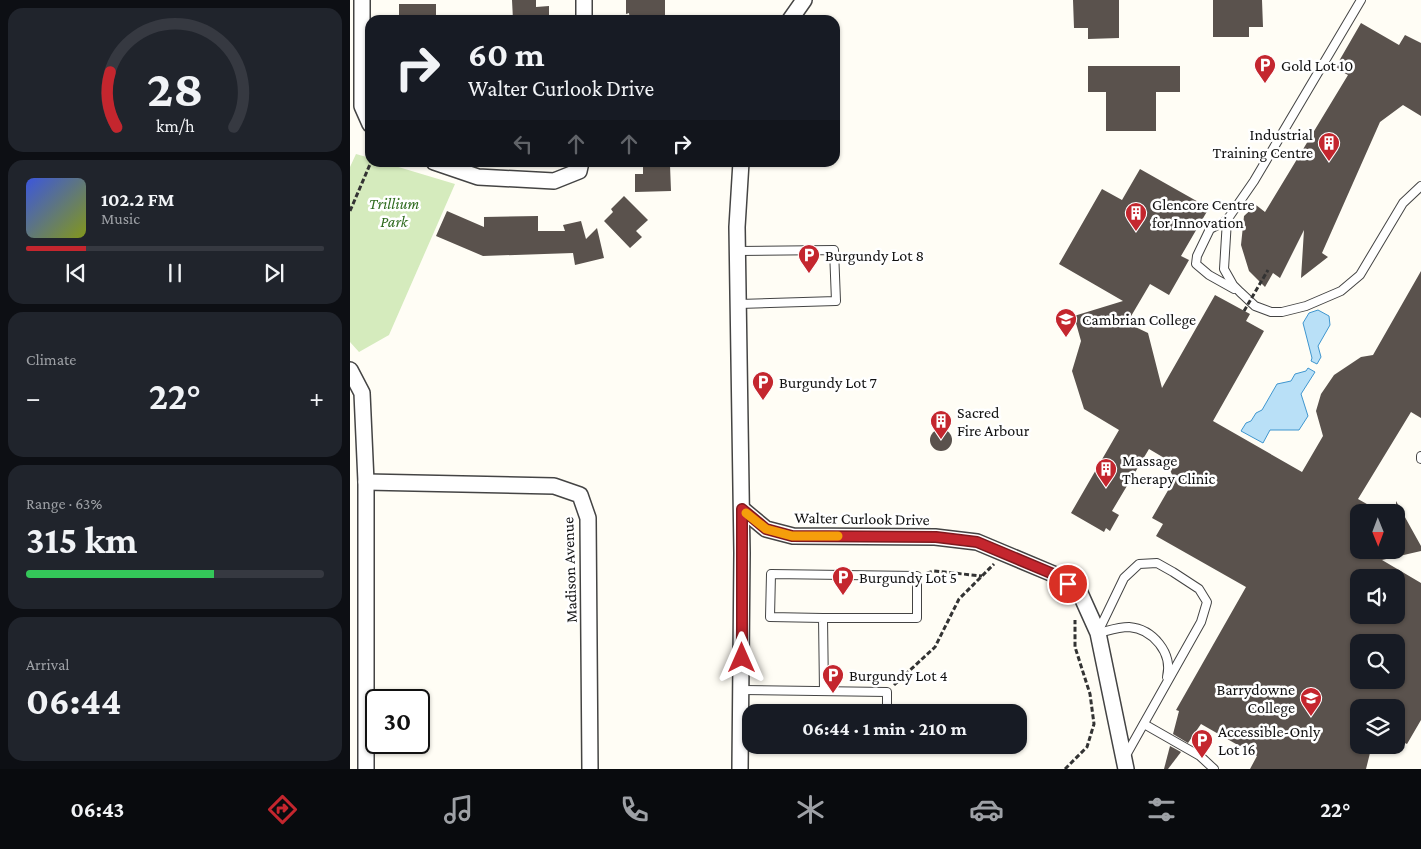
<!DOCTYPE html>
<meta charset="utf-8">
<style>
body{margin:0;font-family:"Crimson Pro",serif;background:#20242c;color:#f1f3f6;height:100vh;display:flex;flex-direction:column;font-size:19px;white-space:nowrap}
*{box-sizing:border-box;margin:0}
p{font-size:16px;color:#9ea1a6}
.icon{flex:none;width:28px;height:28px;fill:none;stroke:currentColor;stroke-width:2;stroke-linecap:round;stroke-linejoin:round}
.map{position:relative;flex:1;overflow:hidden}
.side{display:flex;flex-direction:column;gap:8px;padding:8px;background:#0d0f14;width:350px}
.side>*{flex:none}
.guide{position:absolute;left:15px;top:15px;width:475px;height:152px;border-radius:15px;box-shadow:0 1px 4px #0004;background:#171b24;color:#f1f3f6;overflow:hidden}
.needle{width:32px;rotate:179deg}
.fabs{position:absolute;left:1000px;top:504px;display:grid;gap:10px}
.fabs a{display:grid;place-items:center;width:55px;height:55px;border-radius:10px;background:#171b24;box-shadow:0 1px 4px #0004;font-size:25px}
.speed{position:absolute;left:15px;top:689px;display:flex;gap:10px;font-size:25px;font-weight:700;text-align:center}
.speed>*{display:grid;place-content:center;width:65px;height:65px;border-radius:50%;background:#171b24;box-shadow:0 1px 4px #0004;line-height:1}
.speed .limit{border:2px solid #111;border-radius:8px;background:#fff;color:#111}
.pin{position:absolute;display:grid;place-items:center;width:42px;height:42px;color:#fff;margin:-21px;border:2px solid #fff;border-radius:50%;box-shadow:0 1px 5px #0007}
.me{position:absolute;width:55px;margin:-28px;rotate:0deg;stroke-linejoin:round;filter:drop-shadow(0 0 4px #0008)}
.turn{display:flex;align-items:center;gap:18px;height:105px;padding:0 20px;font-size:22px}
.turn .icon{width:65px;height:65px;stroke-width:2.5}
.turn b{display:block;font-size:35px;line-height:42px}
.lanes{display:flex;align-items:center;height:48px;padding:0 20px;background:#0003;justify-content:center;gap:25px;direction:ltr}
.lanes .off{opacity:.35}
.big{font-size:38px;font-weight:700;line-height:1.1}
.side .tile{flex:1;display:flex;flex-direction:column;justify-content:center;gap:8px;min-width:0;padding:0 18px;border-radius:15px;background:#20242c}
.side .dial{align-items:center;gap:0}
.dial svg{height:130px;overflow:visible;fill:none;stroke:#363941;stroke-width:7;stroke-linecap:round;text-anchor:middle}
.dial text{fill:#f1f3f6;stroke:none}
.song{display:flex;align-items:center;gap:15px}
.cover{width:60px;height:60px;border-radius:8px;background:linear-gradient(135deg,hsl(230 70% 55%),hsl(70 70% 35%))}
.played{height:5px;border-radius:2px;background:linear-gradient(90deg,#c4262e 20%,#363941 20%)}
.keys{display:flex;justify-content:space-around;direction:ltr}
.heat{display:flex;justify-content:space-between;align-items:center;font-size:28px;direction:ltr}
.charge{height:8px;border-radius:4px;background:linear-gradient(90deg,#34c759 63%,#363941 0)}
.trip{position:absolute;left:392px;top:704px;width:285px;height:50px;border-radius:15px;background:#171b24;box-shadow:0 1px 4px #0004;font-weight:700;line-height:50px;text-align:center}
.tab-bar{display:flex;height:80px;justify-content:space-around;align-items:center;background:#090b0e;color:#9ea1a6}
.tab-bar .icon{width:35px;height:35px}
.tab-bar .on{color:#c4262e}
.tab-bar b{font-size:22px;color:#f1f3f6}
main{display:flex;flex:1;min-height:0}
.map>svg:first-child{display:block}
</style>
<main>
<section class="side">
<div class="tile dial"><svg viewBox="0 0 100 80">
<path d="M14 69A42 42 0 1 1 86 69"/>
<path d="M14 69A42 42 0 0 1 10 35" stroke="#c4262e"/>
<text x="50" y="56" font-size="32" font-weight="700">28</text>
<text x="50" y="72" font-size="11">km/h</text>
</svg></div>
<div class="tile">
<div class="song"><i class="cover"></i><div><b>102.2 FM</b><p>Music</p></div></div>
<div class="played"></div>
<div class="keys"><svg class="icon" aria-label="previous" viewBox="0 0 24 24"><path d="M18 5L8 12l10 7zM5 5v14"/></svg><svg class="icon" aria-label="pause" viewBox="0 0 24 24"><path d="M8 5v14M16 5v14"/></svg><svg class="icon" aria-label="next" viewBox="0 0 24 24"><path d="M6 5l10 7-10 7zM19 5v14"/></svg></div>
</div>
<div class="tile"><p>Climate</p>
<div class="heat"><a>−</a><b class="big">22°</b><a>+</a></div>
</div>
<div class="tile"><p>Range · 63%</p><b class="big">315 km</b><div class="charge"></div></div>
<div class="tile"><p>Arrival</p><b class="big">06:44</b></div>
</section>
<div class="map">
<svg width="1071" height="769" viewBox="0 0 1071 769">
<rect width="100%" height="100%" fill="#fffdf5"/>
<path fill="#d5ebbd" d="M6 154 20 158V162L35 163 105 184 39 335 9 352 0 342V167Z"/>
<g fill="#b9e0f7" stroke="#3f96cf">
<path d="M968 310 979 316 980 325 968 346 971 357 967 364 961 361 962 358 953 323 959 313Z"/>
<path d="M958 368 965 372 951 394 958 416 949 430H920L913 443 891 431 896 423 901 421 906 413 912 410 927 384 941 381 945 374 956 371Z"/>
</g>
<g fill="#5a524d" fill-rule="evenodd">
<path d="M162 0H186V7L199 6V20H163Z"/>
<path d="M276 0H315V20H280L279 13 276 14Z"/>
<path d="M723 0H769V38L738 39V28H724Z"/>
<path d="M863 0H912L913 27H899V37H863Z"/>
<rect x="49" y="4" width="37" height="16"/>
<path d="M1011 23 1049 45 1055 35 1071 43V116L1053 105 1030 122 972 253 978 257 951 278 954 230 930 278 923 273 915 287 899 271 891 245 894 216 906 205 915 212 998 75 985 68Z"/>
<path d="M738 66H830V92H806V131H756V92H738Z"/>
<path d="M293 162H318V165H320L321 191 285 192V174H293Z"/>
<path d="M790 169 859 208 831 256 839 260 819 295 800 284 777 323 798 333 812 388 865 295 900 314 896 321 914 331 863 421 952 472 973 436 966 411 971 394 984 375 1011 357 1023 355 1071 271V418L1061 412 1008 499 1031 512H1009V550H1046V501L1071 546V551L1032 560 1071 583V720L1057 744 1046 739V708H1009V745H1022L1016 769H900L907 756 851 724 838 743 823 734 829 711 826 710 896 587 806 536 813 524 802 518 824 480 816 459 799 449 762 511 769 515 760 531 756 528 754 532 721 513 769 430 734 409 722 371 731 341 724 316 773 301 709 264 752 189 772 200ZM1009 578H1046V615H1009ZM1009 642H1046V680H1009Z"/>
<path d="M274 196 298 220 286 231 292 237 280 248 254 221 263 212 261 209Z"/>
<path d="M97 211 134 227V217L188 216V231H215L213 225 231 221 236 239 247 228 254 258 225 265 223 253 133 256 86 236Z"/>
<circle cx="591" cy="440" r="11"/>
<path d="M820 746 831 752 818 769H814Z"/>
</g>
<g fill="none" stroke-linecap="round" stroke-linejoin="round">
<g stroke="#444" stroke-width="10">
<g id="lane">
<path d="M1011 0 904 181 877 220 874 269 883 285 890 292 905 306 921 312H932L956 306 991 291 1010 275 1053 203 1071 186"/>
<path d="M877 220 860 229 847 256 846 264 859 275 884 289"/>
<path d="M388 251 484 250 486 301 389 304"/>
<path d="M1071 456V459"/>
<path d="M473 618H567V576L421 574 420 617 473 618 474 691"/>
<path d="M748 632 774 578 789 564 807 563 823 572 849 589 857 602 851 622 775 757"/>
<path d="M748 633C757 631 768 627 779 627 803 629 823 653 817 677"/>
<path d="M391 690 537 692V712"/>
<path d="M794 724 850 756 864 769"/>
</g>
</g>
<g stroke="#444" stroke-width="18">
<g id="street">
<path d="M12 0V106L20 124"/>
<path d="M234 0V20"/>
<path d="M440 20 454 0"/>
<path d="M84 162 128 177 204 181 229 171 231 162"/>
<path d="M0 370 12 393 16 482V769"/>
<path d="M16 482 204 486 230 495 238 518 240 769"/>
<path d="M392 509 416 529 443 536 585 537 627 542 708 576 730 593 748 633 776 769"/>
<path d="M390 769 392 553 387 227 391 162"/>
</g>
</g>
<g stroke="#333" stroke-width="3" stroke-dasharray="5 2.5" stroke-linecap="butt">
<path d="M0 211 21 162"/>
<path d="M577 573 584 571 632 576"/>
<path d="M544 685 585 647 609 599 644 564"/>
<path d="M715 769 737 747 744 724 740 694 725 647V620"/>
</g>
<use href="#lane" stroke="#fff" stroke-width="8"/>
<use href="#street" stroke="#fff" stroke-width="15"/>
<path stroke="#333" stroke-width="3" stroke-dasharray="5 2.5" stroke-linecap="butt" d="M894 311 918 270"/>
</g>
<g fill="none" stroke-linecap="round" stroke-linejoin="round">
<g stroke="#7f191e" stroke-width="12">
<path id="route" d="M392 658V509L416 529 442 536 586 537 627 542 708 576 718 584"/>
</g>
<use href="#route" stroke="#c4262e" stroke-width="9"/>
<path stroke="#f59e0b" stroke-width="9" d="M396 513 416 529 442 536H488"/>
</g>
<defs>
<g id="parking-pin" transform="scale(1.125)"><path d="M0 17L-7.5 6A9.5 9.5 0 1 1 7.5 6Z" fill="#c4262e" stroke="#fff"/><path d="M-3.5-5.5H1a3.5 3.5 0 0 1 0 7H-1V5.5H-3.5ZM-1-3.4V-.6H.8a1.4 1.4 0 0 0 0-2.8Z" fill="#fff"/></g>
<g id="building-pin" transform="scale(1.125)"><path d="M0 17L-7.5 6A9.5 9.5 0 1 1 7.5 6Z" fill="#c4262e" stroke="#fff"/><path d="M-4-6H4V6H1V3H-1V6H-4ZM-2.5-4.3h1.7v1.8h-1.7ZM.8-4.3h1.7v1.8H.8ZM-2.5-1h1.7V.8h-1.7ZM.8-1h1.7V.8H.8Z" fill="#fff"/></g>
<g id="university-pin" transform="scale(1.125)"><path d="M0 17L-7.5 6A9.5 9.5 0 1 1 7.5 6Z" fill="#c4262e" stroke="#fff"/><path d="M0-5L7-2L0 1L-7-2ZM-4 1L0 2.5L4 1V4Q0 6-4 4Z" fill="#fff"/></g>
<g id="school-pin" transform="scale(1.125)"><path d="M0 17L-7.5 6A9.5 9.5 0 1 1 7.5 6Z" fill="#c4262e" stroke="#fff"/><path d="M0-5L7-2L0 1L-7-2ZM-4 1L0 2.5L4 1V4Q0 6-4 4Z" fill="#fff"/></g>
</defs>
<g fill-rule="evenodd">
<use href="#parking-pin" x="915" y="65"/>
<use href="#building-pin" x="979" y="143"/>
<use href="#building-pin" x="786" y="213"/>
<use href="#parking-pin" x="459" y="255"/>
<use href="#university-pin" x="716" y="319"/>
<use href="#parking-pin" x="413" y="382"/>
<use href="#building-pin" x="591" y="421"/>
<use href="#building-pin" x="756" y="469"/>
<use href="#parking-pin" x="493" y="577"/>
<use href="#parking-pin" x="483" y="675"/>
<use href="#school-pin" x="961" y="698"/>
<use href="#parking-pin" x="852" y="740"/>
</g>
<g text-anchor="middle" stroke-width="5" stroke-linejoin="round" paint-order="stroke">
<g font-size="16" fill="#111" stroke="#fff" text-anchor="start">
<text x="931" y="71">Gold Lot 10</text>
<text x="963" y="140" text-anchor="end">Industrial<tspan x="963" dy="18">Training Centre</tspan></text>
<text x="802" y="210">Glencore Centre<tspan x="802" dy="18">for Innovation</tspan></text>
<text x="475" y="261">Burgundy Lot 8</text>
<text x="732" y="325">Cambrian College</text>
<text x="429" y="388">Burgundy Lot 7</text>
<text x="607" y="418">Sacred<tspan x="607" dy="18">Fire Arbour</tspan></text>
<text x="772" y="466">Massage<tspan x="772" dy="18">Therapy Clinic</tspan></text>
<text x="509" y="583">Burgundy Lot 5</text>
<text x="499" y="681">Burgundy Lot 4</text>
<text x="945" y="695" text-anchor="end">Barrydowne<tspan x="945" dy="18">College</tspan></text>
<text x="868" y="737">Accessible-Only<tspan x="868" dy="18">Lot 16</tspan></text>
</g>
<g font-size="16" font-style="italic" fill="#2f6b1f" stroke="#fff">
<text x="44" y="209">Trillium<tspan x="44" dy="18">Park</tspan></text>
</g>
<g font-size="16" fill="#111" stroke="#fff">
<text transform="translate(512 518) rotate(1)" y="6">Walter Curlook Drive</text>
<text transform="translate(219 570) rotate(-92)" y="6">Madison Avenue</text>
</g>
</g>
</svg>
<div class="fabs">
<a><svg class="needle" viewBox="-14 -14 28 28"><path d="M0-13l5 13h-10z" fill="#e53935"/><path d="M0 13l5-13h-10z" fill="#9ea1a6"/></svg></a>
<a><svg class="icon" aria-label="sound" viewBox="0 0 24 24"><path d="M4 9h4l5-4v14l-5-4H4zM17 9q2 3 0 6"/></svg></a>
<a><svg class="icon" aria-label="search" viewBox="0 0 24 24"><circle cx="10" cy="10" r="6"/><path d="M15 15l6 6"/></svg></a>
<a><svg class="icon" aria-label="layers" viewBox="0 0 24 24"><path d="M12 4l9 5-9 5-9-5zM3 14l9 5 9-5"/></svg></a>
</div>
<div class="speed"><div class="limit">30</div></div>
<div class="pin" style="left:718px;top:584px;background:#d93025"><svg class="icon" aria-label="arrive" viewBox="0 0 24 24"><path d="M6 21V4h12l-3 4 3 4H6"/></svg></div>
<svg class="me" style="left:392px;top:658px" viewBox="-20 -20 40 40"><path d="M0-17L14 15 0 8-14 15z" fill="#c4262e" stroke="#fff" stroke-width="4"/></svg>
<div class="trip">06:44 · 1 min · 210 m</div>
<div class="guide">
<div class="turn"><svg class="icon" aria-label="right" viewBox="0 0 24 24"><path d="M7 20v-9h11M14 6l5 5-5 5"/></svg><div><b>60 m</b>Walter Curlook Drive</div></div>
<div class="lanes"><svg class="icon off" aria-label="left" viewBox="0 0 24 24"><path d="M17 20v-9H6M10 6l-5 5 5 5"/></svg><svg class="icon off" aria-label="ahead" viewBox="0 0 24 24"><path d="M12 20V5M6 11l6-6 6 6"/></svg><svg class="icon off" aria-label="ahead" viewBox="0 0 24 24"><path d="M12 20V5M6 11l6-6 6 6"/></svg><svg class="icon" aria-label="right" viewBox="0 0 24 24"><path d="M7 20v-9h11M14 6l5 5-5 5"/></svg></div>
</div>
</div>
</main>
<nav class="tab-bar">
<b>06:43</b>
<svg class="icon on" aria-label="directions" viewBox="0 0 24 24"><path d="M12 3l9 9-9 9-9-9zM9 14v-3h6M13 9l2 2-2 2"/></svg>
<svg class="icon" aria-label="music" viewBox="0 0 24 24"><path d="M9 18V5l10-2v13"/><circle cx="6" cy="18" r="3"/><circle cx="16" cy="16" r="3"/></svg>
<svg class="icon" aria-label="phone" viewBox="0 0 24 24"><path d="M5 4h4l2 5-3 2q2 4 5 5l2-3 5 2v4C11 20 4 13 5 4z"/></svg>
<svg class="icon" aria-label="climate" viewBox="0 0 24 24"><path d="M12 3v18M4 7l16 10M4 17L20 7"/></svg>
<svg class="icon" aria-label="car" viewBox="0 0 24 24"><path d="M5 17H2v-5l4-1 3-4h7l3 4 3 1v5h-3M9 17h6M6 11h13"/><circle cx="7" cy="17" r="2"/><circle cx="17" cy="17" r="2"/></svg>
<svg class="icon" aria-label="filters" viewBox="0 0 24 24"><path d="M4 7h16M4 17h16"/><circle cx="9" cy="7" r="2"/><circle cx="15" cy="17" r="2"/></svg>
<b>22°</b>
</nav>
